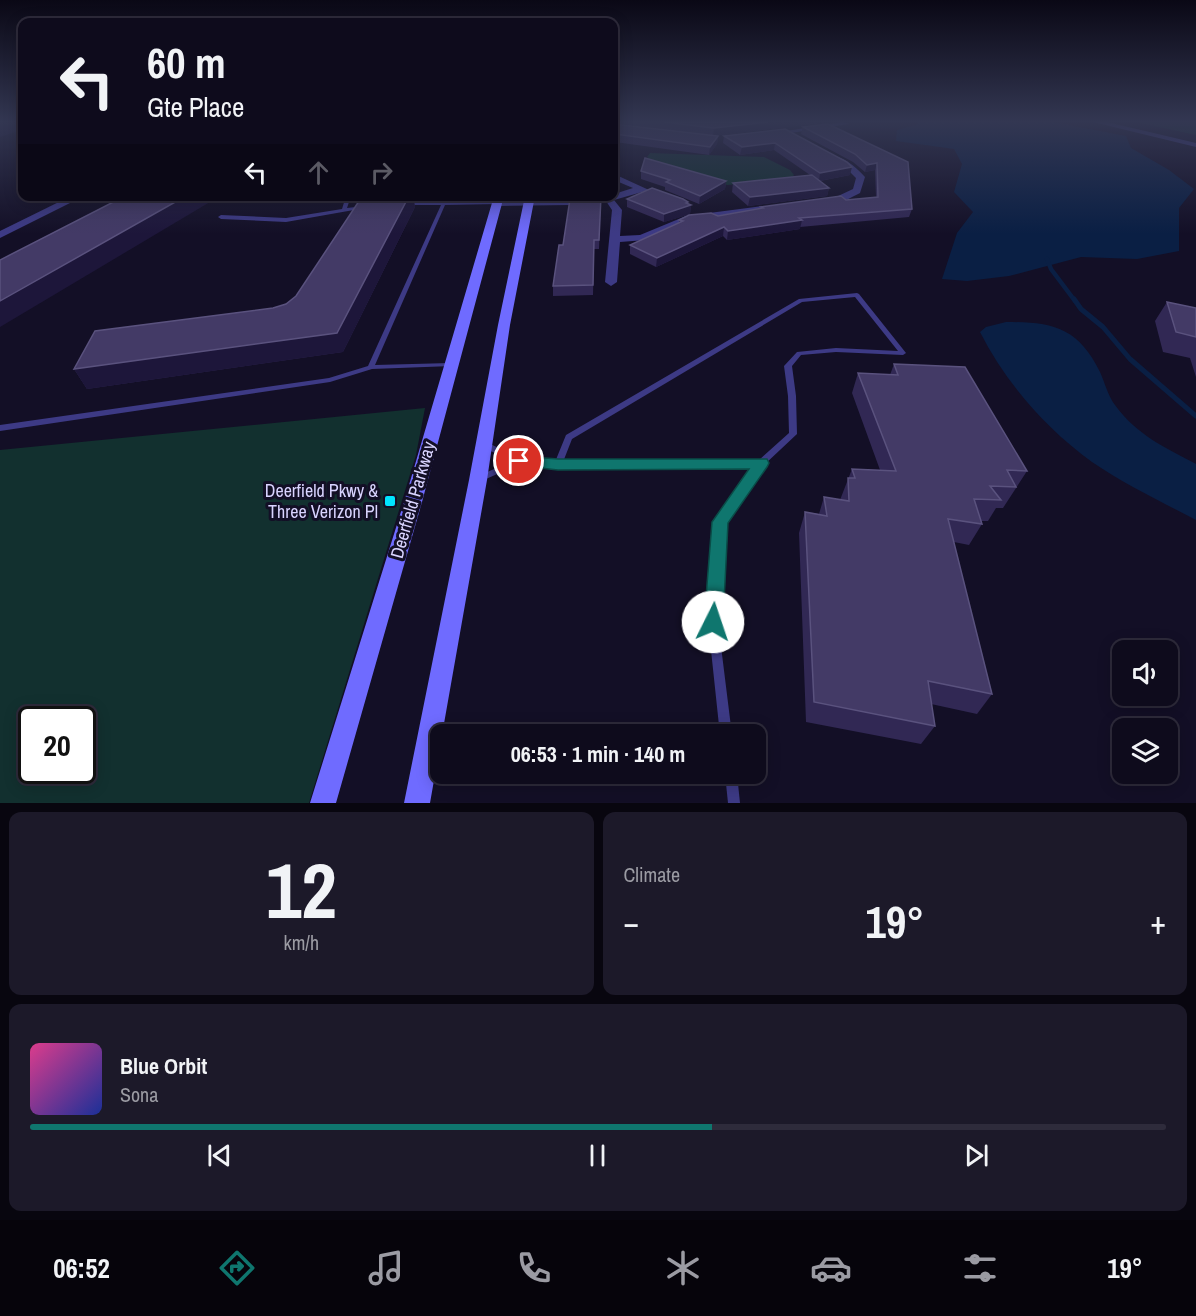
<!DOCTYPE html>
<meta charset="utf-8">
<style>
body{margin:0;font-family:"Archivo Narrow",sans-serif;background:#1c1929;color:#f1f3f6;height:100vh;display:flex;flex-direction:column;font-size:22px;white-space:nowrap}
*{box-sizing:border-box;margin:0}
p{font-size:20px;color:#9b9ba3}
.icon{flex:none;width:33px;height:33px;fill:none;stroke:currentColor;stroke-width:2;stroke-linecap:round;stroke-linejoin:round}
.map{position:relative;height:803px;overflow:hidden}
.side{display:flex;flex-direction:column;gap:9px;padding:9px;background:#08060f;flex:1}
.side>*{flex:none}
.hud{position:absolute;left:18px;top:18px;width:600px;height:183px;border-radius:12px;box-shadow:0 3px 15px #0003,0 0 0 2px #2e2b3b;background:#0e0b1c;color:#f1f3f6;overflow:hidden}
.controls{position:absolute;left:1112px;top:640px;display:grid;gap:12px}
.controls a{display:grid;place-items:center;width:66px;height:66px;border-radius:12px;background:#0e0b1c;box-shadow:0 3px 15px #0003,0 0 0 2px #2e2b3b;font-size:30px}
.speed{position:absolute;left:18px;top:706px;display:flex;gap:12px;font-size:30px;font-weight:700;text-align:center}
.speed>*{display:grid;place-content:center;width:78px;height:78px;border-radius:50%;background:#0e0b1c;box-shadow:0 3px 15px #0003,0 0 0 2px #2e2b3b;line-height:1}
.speed .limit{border:3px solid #111;border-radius:9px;background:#fff;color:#111}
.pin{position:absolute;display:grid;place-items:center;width:51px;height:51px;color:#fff;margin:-26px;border:3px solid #fff;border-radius:50%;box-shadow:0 2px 6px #0007}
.me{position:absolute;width:66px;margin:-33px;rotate:4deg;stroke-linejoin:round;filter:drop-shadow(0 0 4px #0008)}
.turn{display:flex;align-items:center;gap:21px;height:126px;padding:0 30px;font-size:27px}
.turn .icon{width:78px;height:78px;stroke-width:2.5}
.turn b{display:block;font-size:42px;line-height:51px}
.lanes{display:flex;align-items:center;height:57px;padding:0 30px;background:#0003;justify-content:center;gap:30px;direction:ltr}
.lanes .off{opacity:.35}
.big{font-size:45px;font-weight:700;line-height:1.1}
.side .widget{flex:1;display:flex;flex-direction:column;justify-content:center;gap:9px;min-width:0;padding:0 21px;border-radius:12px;background:#1c1929}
.side .dial{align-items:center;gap:0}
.dial b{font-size:78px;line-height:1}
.song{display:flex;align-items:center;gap:18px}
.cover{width:72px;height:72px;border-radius:9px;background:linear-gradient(135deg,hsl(330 70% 55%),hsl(230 70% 35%))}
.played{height:6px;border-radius:3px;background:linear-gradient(90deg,#0f766e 60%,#2e2b3b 60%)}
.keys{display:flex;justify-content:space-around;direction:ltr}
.heat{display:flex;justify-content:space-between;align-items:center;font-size:33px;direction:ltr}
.side .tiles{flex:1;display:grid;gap:9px;grid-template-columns:1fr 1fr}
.widget:last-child{grid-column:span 2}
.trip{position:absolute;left:430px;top:724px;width:336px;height:60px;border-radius:12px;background:#0e0b1c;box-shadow:0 3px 15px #0003,0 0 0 2px #2e2b3b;font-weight:700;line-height:60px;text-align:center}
.menu{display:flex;height:96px;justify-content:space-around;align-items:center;background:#06040b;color:#9b9ba3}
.menu .icon{width:42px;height:42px}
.menu .selected{color:#0f766e}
.menu b{font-size:27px;color:#f1f3f6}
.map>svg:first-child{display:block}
</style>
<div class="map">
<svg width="1196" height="803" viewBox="0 0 1196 803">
<rect width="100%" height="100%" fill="#130f26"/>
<g fill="#12302f" fill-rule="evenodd">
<path d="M1136 122H1196V135Z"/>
<path d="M650 153 764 157 790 170 794 175 790 180 727 185 653 162 647 157Z"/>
<path d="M425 408 416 455 309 803H0V450ZM32 720H82V771H32Z"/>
</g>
<g fill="#0a1f44">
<path d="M918 122H1053L1126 136 1131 148 1169 170 1194 189 1179 208V251L1137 259 1081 257 1009 276 967 281 942 279 957 233 973 212 954 192 962 164 954 149 896 141 897 130 918 124Z"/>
<path d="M1006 322C1052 322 1078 327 1100 372 1105 383 1108 396 1115 405 1137 435 1164 447 1196 464V520C1162 502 1124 484 1092 462 1045 428 1006 383 980 332L986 327Z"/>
</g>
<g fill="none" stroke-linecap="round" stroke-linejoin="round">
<path stroke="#0a1f44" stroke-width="4.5" d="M1047 259 1051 269 1075 301"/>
<path stroke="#0a1f44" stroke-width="5" d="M1074 299 1081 309 1103 327 1130 359 1196 416"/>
<g fill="#3d3a85" fill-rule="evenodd">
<path d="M346 196H351L347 208 365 206 367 207 365 208 286 222 221 219 218 217 221 215 286 218 342 209Z"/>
<path d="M444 196H449L447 202H498L500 203 498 204 445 205 375 365 450 363 454 365 452 366 372 369 330 382 0 431V425L329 378 368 366 441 205H406L404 204 406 203 442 202Z"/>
<path d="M857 293 859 294 906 353 903 355 836 352 801 355 792 366 796 396 797 434 764 465 725 523 718 622 732 735H720L708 622 715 522 754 466 558 468 520 464 479 482 476 481 475 479 476 477 512 461 482 447 481 445 482 443H488L520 458 555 462 566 435 799 299ZM855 297 898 351 836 348 797 352 784 366 788 396 789 433 759 460 563 462 572 439 802 302Z"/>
<path d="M725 774H737L740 803H728Z"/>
</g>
<g fill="#3d3a85" fill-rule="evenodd">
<path d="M843 122 849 124 771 136 767 134Z"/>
<path d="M831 156C844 156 857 168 865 177L860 193C848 199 832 209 820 201L822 199 836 197 853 189 856 178 846 168 831 160Z"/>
<path d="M614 174 649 190 614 200 622 210 620 236 640 235 686 216 763 206 768 209 763 212 688 222 646 240 620 242 617 282 611 286 605 282 612 210 606 201 570 205 498 206 493 203 498 200 614 196V194L633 188 614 180Z"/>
</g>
<g fill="#3d3a85" fill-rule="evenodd">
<path d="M1093 122H1107L1196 143V147Z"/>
<path d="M71 196H84L0 238V231Z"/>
</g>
<g fill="#6f6bff" fill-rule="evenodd">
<path d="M494 196H504L422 502 336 803H310L404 502Z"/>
<path d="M525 196H535L510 325 487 480 430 803H404L469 480 498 325Z"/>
</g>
</g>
<g fill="#312854" fill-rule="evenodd">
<path d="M614 122H827L713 136H718L717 144 709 155 615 142ZM614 123 710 135 614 124Z"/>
<path d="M803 127 908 162 912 209 909 217 800 227V229L727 240 723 236 656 267 630 254V245L679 223V220L718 216 760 209 761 207 876 197 875 170 865 172 853 162 801 134Z"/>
<path d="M785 129 850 175 820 181 829 188 827 196 748 206 732 192 733 183 810 175 774 150 740 155 723 143 724 136Z"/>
<path d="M641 171 726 181 725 189 699 204 665 190V187L641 179Z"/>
<path d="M373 196H420L419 200 414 201 415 207 343 352 87 389 74 369 286 304 296 296 373 198Z"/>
<path d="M601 196 599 249H594L593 295 553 296V286L563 245Z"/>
<path d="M627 199 688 204 691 205 690 214 664 222 627 207Z"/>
<path d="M1167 302 1196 308V377L1190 358 1163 352 1155 321Z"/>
<path d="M894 364 1027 471 1003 508H996L988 521H981L982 524 969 545 954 542 992 694 977 714 931 704 935 726 921 744 806 722 799 533 805 512 819 514 824 497 840 500 852 469 880 470 852 393 858 373 890 375Z"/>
</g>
<g fill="#1d163a">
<path d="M0 122H22V130L0 137Z"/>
<path d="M768 122H827L713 136 714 128Z"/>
<path d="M718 136 717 144 709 155 710 147Z"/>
<path d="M775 143 774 150 740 155 742 147Z"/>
<path d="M877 163 875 170 865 172 867 165Z"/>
<path d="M852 167 850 175 819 181 820 173Z"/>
<path d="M726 181 725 189 699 204 700 196Z"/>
<path d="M829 188 827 196 748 206 750 197Z"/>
<path d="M186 196H220L0 327V301Z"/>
<path d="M409 196H413L415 207 343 352 87 389 74 369 337 333Z"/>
<path d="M688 202V206L691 205 690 214 664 222V214Z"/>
<path d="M802 220 800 229 727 240 728 231Z"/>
<path d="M724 227 723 236 656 267 657 258Z"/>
</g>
<g fill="#433a66" stroke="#5a527e" stroke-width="1.5">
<path d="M664 122H768L714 128Z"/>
<path d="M614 123V124L718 136 710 147 615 134 614 142Z"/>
<path d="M828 124 908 162 912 209 799 218 802 220 728 231 724 227 657 258 630 245 683 221 679 220 689 215 711 213 718 216 763 208 761 207 841 196 846 200 878 197 877 163 867 165 855 154 803 127Z"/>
<path d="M785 129 847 162 852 167 820 173 775 143 742 147 724 136Z"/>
<path d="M645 158 726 181 700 196 666 182 670 180 641 171Z"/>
<path d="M812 175 829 188 750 197 733 183Z"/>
<path d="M652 188 683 199 688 202 686 203 691 205 664 214 627 199Z"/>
<path d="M125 196H186L0 301V260Z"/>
<path d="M373 196H409L337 333 74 369 95 331 273 308 286 304 296 296 361 198H373Z"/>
<path d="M591 196H601L599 240H594L593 285 553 286 559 245H563L570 199Z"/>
<path d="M1167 302 1196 308V337L1176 332Z"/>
<path d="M894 364 965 367 1027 471 1007 470 1016 487 990 486 1001 500 974 499 982 524 948 519 992 694 928 681 935 726 814 702 805 512 827 516 824 497 849 501 848 478H855L852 469 896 471 858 373 898 375Z"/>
</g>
<linearGradient id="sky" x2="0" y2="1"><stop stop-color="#0a0815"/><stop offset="0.52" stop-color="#333752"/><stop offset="1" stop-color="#333752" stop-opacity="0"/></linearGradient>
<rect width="1196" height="234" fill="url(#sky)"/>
<path fill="#0f766e" stroke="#0a4d48" stroke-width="1.5" d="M519 456 558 459H767L769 463 767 467 728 523 723 622 720 628 713 631 706 628 704 622 712 522 749 469 558 470 513 465 511 461 513 457Z"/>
<rect fill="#00e5ff" stroke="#130f26" stroke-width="2" x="384" y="495" width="12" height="12" rx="3"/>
<g text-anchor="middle" stroke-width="6" stroke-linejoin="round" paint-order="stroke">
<g font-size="18" fill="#d9d4ff" stroke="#130f26" text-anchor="end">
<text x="378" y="497">Deerfield Pkwy &amp;<tspan x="378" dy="21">Three Verizon Pl</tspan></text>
</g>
<g font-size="18" fill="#d9d4ff" stroke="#130f26">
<text transform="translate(413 500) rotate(-74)" y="6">Deerfield Parkway</text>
</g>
</g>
</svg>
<div class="controls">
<a><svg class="icon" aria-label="sound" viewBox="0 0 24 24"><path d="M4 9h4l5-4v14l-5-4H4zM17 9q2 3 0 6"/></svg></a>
<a><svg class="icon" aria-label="layers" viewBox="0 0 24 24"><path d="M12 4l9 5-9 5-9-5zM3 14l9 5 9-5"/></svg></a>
</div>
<div class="speed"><div class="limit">20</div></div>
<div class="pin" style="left:519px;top:461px;background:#d93025"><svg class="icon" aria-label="arrive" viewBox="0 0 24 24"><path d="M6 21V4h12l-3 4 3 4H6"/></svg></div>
<svg class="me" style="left:713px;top:622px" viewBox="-20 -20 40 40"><circle r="19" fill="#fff"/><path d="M0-13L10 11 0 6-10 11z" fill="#0f766e"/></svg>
<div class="trip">06:53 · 1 min · 140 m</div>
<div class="hud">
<div class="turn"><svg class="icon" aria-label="left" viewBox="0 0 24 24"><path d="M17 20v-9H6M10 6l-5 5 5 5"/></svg><div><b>60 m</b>Gte Place</div></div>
<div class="lanes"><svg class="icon" aria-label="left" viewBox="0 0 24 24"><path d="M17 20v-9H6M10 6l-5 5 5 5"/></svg><svg class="icon off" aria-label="ahead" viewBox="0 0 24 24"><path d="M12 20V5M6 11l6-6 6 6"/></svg><svg class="icon off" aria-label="right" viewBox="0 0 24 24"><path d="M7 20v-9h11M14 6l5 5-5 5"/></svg></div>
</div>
</div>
<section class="side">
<div class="tiles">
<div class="widget dial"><b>12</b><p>km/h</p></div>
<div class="widget"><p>Climate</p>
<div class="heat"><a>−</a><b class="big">19°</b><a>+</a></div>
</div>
<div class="widget">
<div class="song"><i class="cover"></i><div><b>Blue Orbit</b><p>Sona</p></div></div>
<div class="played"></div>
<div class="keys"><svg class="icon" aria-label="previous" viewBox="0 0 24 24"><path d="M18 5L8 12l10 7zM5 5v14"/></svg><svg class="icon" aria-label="pause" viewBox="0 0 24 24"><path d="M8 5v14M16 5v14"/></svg><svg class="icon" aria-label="next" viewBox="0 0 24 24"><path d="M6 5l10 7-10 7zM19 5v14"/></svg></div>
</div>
</div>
</section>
<nav class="menu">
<b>06:52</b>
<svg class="icon selected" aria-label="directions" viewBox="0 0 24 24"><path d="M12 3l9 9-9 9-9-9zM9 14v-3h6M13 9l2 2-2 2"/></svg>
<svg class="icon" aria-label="music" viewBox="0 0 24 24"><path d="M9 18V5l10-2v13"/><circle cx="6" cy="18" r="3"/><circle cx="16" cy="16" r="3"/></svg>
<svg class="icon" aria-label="phone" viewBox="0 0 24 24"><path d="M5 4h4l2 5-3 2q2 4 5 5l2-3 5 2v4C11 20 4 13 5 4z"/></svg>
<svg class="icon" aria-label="climate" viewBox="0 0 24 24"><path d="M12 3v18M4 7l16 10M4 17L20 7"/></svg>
<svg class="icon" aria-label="car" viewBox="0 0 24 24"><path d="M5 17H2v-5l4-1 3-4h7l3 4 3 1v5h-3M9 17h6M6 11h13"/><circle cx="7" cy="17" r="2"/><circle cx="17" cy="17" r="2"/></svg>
<svg class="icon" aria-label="filters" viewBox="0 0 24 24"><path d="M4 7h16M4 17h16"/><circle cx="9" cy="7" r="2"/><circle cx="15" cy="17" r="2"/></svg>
<b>19°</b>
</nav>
